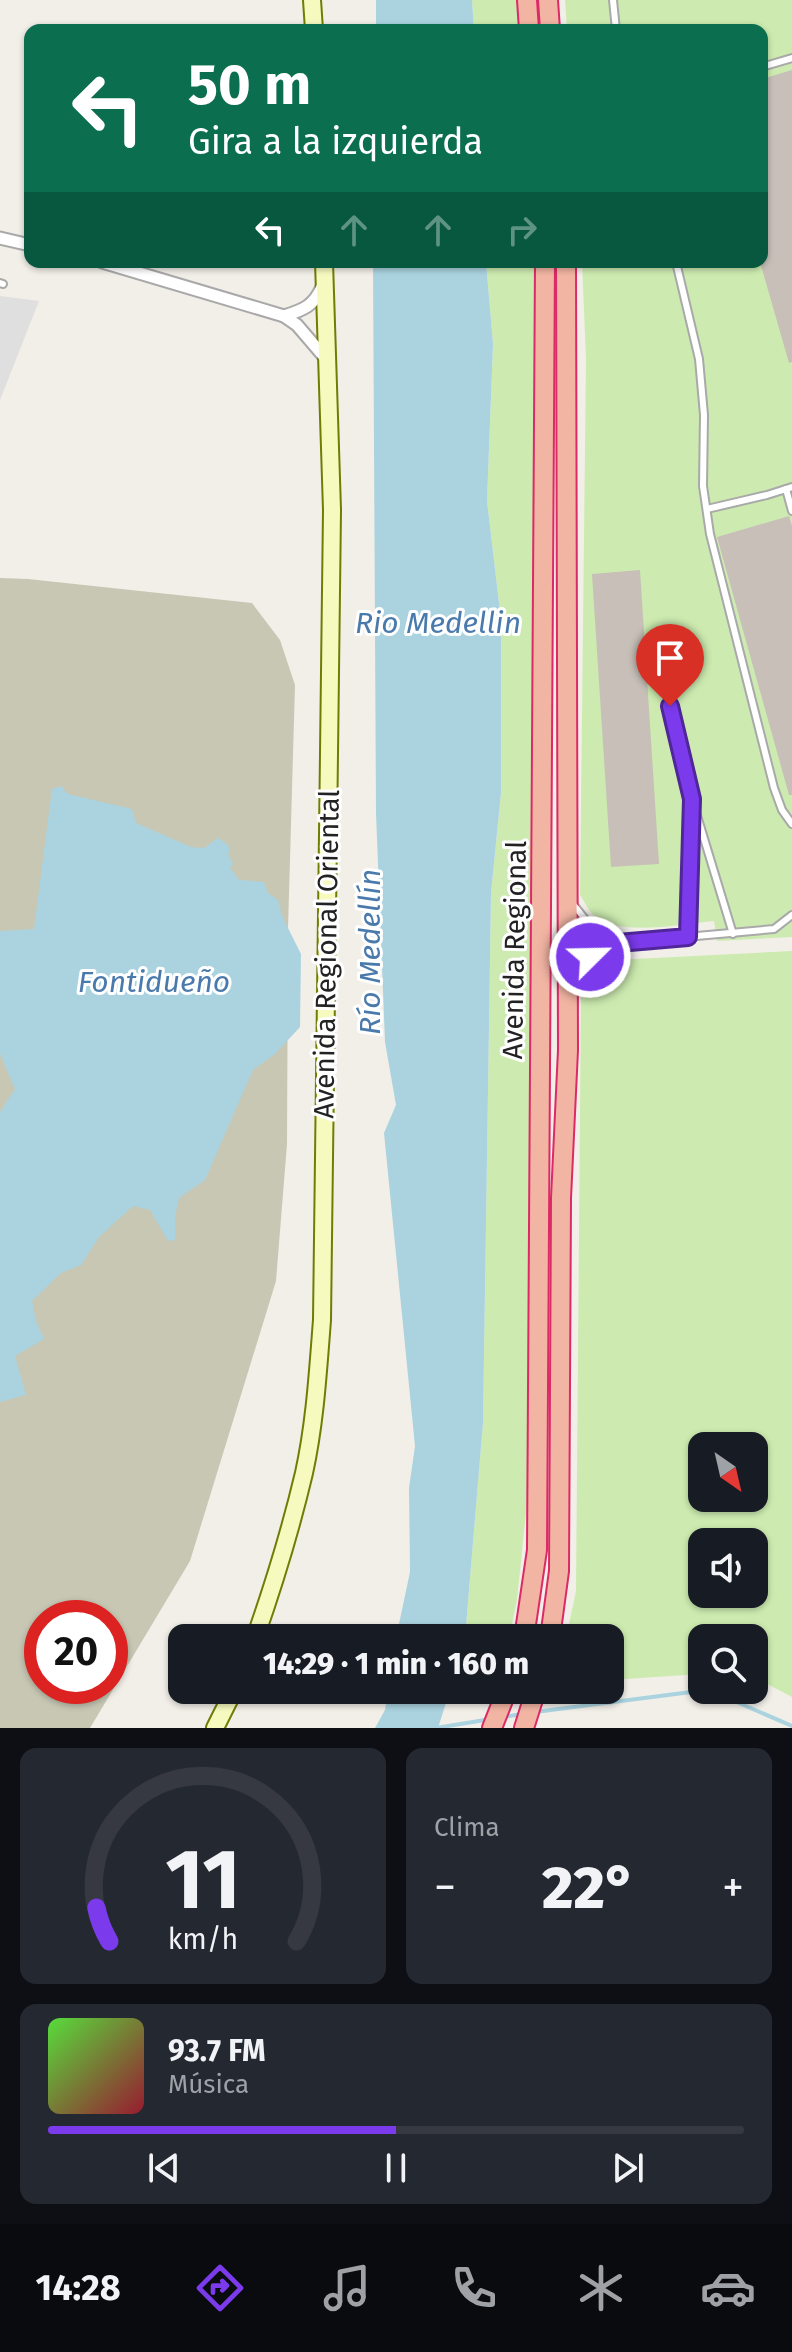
<!DOCTYPE html>
<html lang="es">
<meta charset="utf-8">
<style>
body{margin:0;font-family:"Fira Sans",sans-serif;background:#242831;color:#f1f3f6;height:100vh;display:flex;flex-direction:column;font-size:30px;white-space:nowrap}
*{box-sizing:border-box;margin:0}
p{font-size:26px;color:#9ea1a6}
.icon{flex:none;width:44px;height:44px;fill:none;stroke:currentColor;stroke-width:2;stroke-linecap:round;stroke-linejoin:round}
.map{position:relative;height:1728px;overflow:hidden}
.drawer{display:flex;flex-direction:column;gap:20px;padding:20px;background:#0d0f14;flex:1}
.drawer>*{flex:none}
.top-card{position:absolute;left:24px;top:24px;width:744px;height:244px;border-radius:16px;box-shadow:0 2px 6px #0004;background:#0b6e4f;color:#fff;overflow:hidden}
.needle{width:52px;rotate:146deg}
.tools{position:absolute;left:688px;top:1432px;display:grid;gap:16px}
.tools a{display:grid;place-items:center;width:80px;height:80px;border-radius:16px;background:#171b24;box-shadow:0 2px 6px #0004;font-size:40px}
.speed{position:absolute;left:24px;top:1600px;display:flex;gap:16px;font-size:40px;font-weight:700;text-align:center}
.speed>*{display:grid;place-content:center;width:104px;height:104px;border-radius:50%;background:#171b24;box-shadow:0 2px 6px #0004;line-height:1}
.speed .limit{border:12px solid #d22;background:#fff;color:#111}
.pin{position:absolute;display:grid;place-items:center;width:68px;height:68px;color:#fff;margin:-82px -34px;border-radius:50% 50% 50% 0;rotate:-45deg;box-shadow:0 0 8px #0007}
.pin .icon{rotate:45deg}
.me{position:absolute;width:88px;margin:-44px;rotate:67deg;stroke-linejoin:round;filter:drop-shadow(0 0 6px #0008)}
.turn{display:flex;align-items:center;gap:28px;height:168px;padding:0 32px;font-size:36px}
.turn .icon{width:104px;height:104px;stroke-width:2.5}
.turn b{display:block;font-size:56px;line-height:68px}
.lanes{display:flex;align-items:center;height:76px;padding:0 32px;background:#0003;justify-content:center;gap:40px;direction:ltr}
.lanes .off{opacity:.35}
.big{font-size:60px;font-weight:800;line-height:1.1}
.drawer .widget{flex:1;display:flex;flex-direction:column;justify-content:center;gap:12px;min-width:0;padding:0 28px;border-radius:16px;background:#242831}
.drawer .dial{align-items:center;gap:0}
.dial svg{height:208px;overflow:visible;fill:none;stroke:#363941;stroke-width:7;stroke-linecap:round;text-anchor:middle}
.dial text{fill:#f1f3f6;stroke:none}
.song{display:flex;align-items:center;gap:24px}
.cover{width:96px;height:96px;border-radius:12px;background:linear-gradient(135deg,hsl(110 70% 55%),hsl(350 70% 35%))}
.played{height:8px;border-radius:4px;background:linear-gradient(90deg,#7c3aed 50%,#363941 50%)}
.keys{display:flex;justify-content:space-around;direction:ltr}
.heat{display:flex;justify-content:space-between;align-items:center;font-size:44px;direction:ltr}
.drawer .tiles{flex:1;display:grid;gap:20px;grid-template-columns:1fr 1fr}
.widget:last-child{grid-column:span 2}
.trip{position:absolute;left:168px;top:1624px;width:456px;height:80px;border-radius:16px;background:#171b24;box-shadow:0 2px 6px #0004;font-weight:800;line-height:80px;text-align:center}
.dock{display:flex;height:128px;justify-content:space-around;align-items:center;background:#090b0e;color:#9ea1a6}
.dock .icon{width:56px;height:56px}
.dock .on{color:#7c3aed}
.dock b{font-size:36px;color:#f1f3f6}
.map>svg:first-child{display:block}
</style>
<div class="map">
<svg width="792" height="1728" viewBox="0 0 792 1728">
<rect width="100%" height="100%" fill="#f2efe9"/>
<path fill="#e0dfdf" d="M0 296 39 301 0 400Z"/>
<path fill="#c7c7b4" fill-rule="evenodd" d="M0 578 28 579 252 603 280 640 295 685 288 929 287 1144 276 1281 190 1561 90 1728H0ZM42 1618H110V1686H42Z"/>
<g fill="#cdebb0" fill-rule="evenodd">
<path d="M472 0H519L521 30H474Z"/>
<path d="M565 0H792V937L717 941 714 921C680 924 623 937 595 916 588 911 585 902 580 895L586 359 582 262H762V30H567Z"/>
<path d="M486 262H534L537 337 528 1493 517 1600 509 1638H465L483 1423 491 893 501 793V620L487 501 493 344Z"/>
<path d="M792 951V1697L754 1677V1638H702V1674L610 1680V1638H566L576 1591 581 993 593 969 615 960ZM754 1446V1498H702V1446ZM754 1542V1594H702V1542Z"/>
</g>
<g fill="#aad3df">
<path d="M376 0H472L474 30H376Z"/>
<path d="M373 262H486L493 344 487 501 501 620V793L491 893 483 1423 465 1638H396L410 1572 409 1488 415 1446 384 1133 396 1105 385 1042 376 813Z"/>
<path d="M61 786 68 794 132 809 136 823 191 847 204 848 218 838 228 845 230 850 228 854 233 864 230 868 239 880 264 882 268 893 278 900 283 918 301 954 300 1027 275 1054 253 1070 205 1180 179 1198 175 1217V1240L168 1241 150 1210 133 1206 99 1237 81 1265 61 1273 32 1301 36 1321 44 1339 15 1356 26 1395 0 1402V1112L15 1089 0 1054V931L34 929 52 789Z"/>
<path d="M388 1690H450L438 1728H375L385 1710Z"/>
</g>
<g fill="none" stroke-linecap="round" stroke-linejoin="round">
<g stroke="#aad3df" stroke-width="4">
<path d="M709 1690 792 1726"/>
<path d="M535 1712 707 1690"/>
<path d="M503 1717 522 1714"/>
<path d="M436 1728 491 1719"/>
</g>
</g>
<g fill="#c7bfb8">
<path d="M792 70V362L789 363 760 262H762V79Z"/>
<path d="M789 516 792 526V795H789L717 537Z"/>
<path d="M640 570 659 864 611 867 592 574Z"/>
</g>
<g fill="none" stroke-linecap="round" stroke-linejoin="round">
<g stroke="#a9a9a9" stroke-width="10">
<g id="service">
<path d="M613 0 616 30"/>
<path d="M762 67 792 58"/>
<path d="M676 262 699 359 704 415 703 486 710 534 774 788 782 810 792 824"/>
<path d="M0 283 3 284"/>
<path d="M786 489 792 511"/>
<path d="M707 509 767 495 792 487"/>
<path d="M670 706 692 799 733 934"/>
<path d="M573 904 588 923 618 943"/>
<path d="M688 937 692 805"/>
<path d="M573 980 590 957 618 943 774 929 792 915"/>
</g>
</g>
<g stroke="#a9a9a9" stroke-width="15">
<g id="minor">
<path d="M0 238 30 245"/>
<path d="M102 262 284 316 297 325 327 360"/>
<path d="M284 316C303 310 314 306 322 287"/>
</g>
</g>
<g stroke="#707d05" stroke-width="20">
<g id="secondary">
<path d="M312 0 314 30"/>
<path d="M255 1638C274 1584 291 1528 304 1473 315 1423 318 1371 322 1320L332 510 324 262"/>
<path d="M215 1728 234 1690"/>
</g>
</g>
<g stroke="#dc2a67" stroke-width="22">
<g id="trunk">
<path d="M527 0 529 30"/>
<path d="M548 0 550 30"/>
<path d="M524 1638 537 1550 545 262"/>
<path d="M550 1638 559 1571 561 1198 568 1050 566 262"/>
<path d="M492 1728 507 1690"/>
<path d="M524 1728 536 1690"/>
</g>
</g>
<use href="#service" stroke="#fff" stroke-width="6"/>
<use href="#minor" stroke="#fff" stroke-width="11"/>
<use href="#secondary" stroke="#f7fabf" stroke-width="16"/>
<use href="#trunk" stroke="#f2b4a3" stroke-width="18"/>
</g>
<g fill="none" stroke-linecap="round" stroke-linejoin="round">
<g stroke="#51269a" stroke-width="20">
<path id="route" d="M590 957 618 943 688 937 692 799 670 706"/>
</g>
<use href="#route" stroke="#7c3aed" stroke-width="14"/>
</g>
<g text-anchor="middle" stroke-width="6" stroke-linejoin="round" paint-order="stroke">
<g font-size="28" fill="#222" stroke="#fff">
<text transform="translate(514 950) rotate(-89)" y="10">Avenida Regional</text>
<text transform="translate(326 954) rotate(-89)" y="10">Avenida Regional Oriental</text>
</g>
<g font-size="30" font-style="italic" fill="#4a7aab" stroke="#fff">
<text x="438" y="633">Rio Medellin</text>
<text transform="translate(370 952) rotate(-90)" y="10">Río Medellín</text>
<text x="154" y="992">Fontidueño</text>
</g>
</g>
</svg>
<div class="tools">
<a><svg class="needle" viewBox="-14 -14 28 28"><path d="M0-13l5 13h-10z" fill="#e53935"/><path d="M0 13l5-13h-10z" fill="#9ea1a6"/></svg></a>
<a><svg class="icon" aria-label="sound" viewBox="0 0 24 24"><path d="M4 9h4l5-4v14l-5-4H4zM17 9q2 3 0 6"/></svg></a>
<a><svg class="icon" aria-label="search" viewBox="0 0 24 24"><circle cx="10" cy="10" r="6"/><path d="M15 15l6 6"/></svg></a>
</div>
<div class="speed"><div class="limit">20</div></div>
<div class="pin" style="left:670px;top:706px;background:#d93025"><svg class="icon" aria-label="arrive" viewBox="0 0 24 24"><path d="M6 21V4h12l-3 4 3 4H6"/></svg></div>
<svg class="me" style="left:590px;top:957px" viewBox="-20 -20 40 40"><circle r="17" fill="#7c3aed" stroke="#fff" stroke-width="3"/><path d="M0-11L8 9 0 5-8 9z" fill="#fff"/></svg>
<div class="trip">14:29 · 1 min · 160 m</div>
<div class="top-card">
<div class="turn"><svg class="icon" aria-label="left" viewBox="0 0 24 24"><path d="M17 20v-9H6M10 6l-5 5 5 5"/></svg><div><b>50 m</b>Gira a la izquierda</div></div>
<div class="lanes"><svg class="icon" aria-label="left" viewBox="0 0 24 24"><path d="M17 20v-9H6M10 6l-5 5 5 5"/></svg><svg class="icon off" aria-label="ahead" viewBox="0 0 24 24"><path d="M12 20V5M6 11l6-6 6 6"/></svg><svg class="icon off" aria-label="ahead" viewBox="0 0 24 24"><path d="M12 20V5M6 11l6-6 6 6"/></svg><svg class="icon off" aria-label="right" viewBox="0 0 24 24"><path d="M7 20v-9h11M14 6l5 5-5 5"/></svg></div>
</div>
</div>
<section class="drawer">
<div class="tiles">
<div class="widget dial"><svg viewBox="0 0 100 80">
<path d="M14 69A42 42 0 1 1 86 69"/>
<path d="M14 69A42 42 0 0 1 9 56" stroke="#7c3aed"/>
<text x="50" y="56" font-size="32" font-weight="700">11</text>
<text x="50" y="72" font-size="11">km/h</text>
</svg></div>
<div class="widget"><p>Clima</p>
<div class="heat"><a>−</a><b class="big">22°</b><a>+</a></div>
</div>
<div class="widget">
<div class="song"><i class="cover"></i><div><b>93.7 FM</b><p>Música</p></div></div>
<div class="played"></div>
<div class="keys"><svg class="icon" aria-label="previous" viewBox="0 0 24 24"><path d="M18 5L8 12l10 7zM5 5v14"/></svg><svg class="icon" aria-label="pause" viewBox="0 0 24 24"><path d="M8 5v14M16 5v14"/></svg><svg class="icon" aria-label="next" viewBox="0 0 24 24"><path d="M6 5l10 7-10 7zM19 5v14"/></svg></div>
</div>
</div>
</section>
<nav class="dock">
<b>14:28</b>
<svg class="icon on" aria-label="directions" viewBox="0 0 24 24"><path d="M12 3l9 9-9 9-9-9zM9 14v-3h6M13 9l2 2-2 2"/></svg>
<svg class="icon" aria-label="music" viewBox="0 0 24 24"><path d="M9 18V5l10-2v13"/><circle cx="6" cy="18" r="3"/><circle cx="16" cy="16" r="3"/></svg>
<svg class="icon" aria-label="phone" viewBox="0 0 24 24"><path d="M5 4h4l2 5-3 2q2 4 5 5l2-3 5 2v4C11 20 4 13 5 4z"/></svg>
<svg class="icon" aria-label="climate" viewBox="0 0 24 24"><path d="M12 3v18M4 7l16 10M4 17L20 7"/></svg>
<svg class="icon" aria-label="car" viewBox="0 0 24 24"><path d="M5 17H2v-5l4-1 3-4h7l3 4 3 1v5h-3M9 17h6M6 11h13"/><circle cx="7" cy="17" r="2"/><circle cx="17" cy="17" r="2"/></svg>
</nav>
